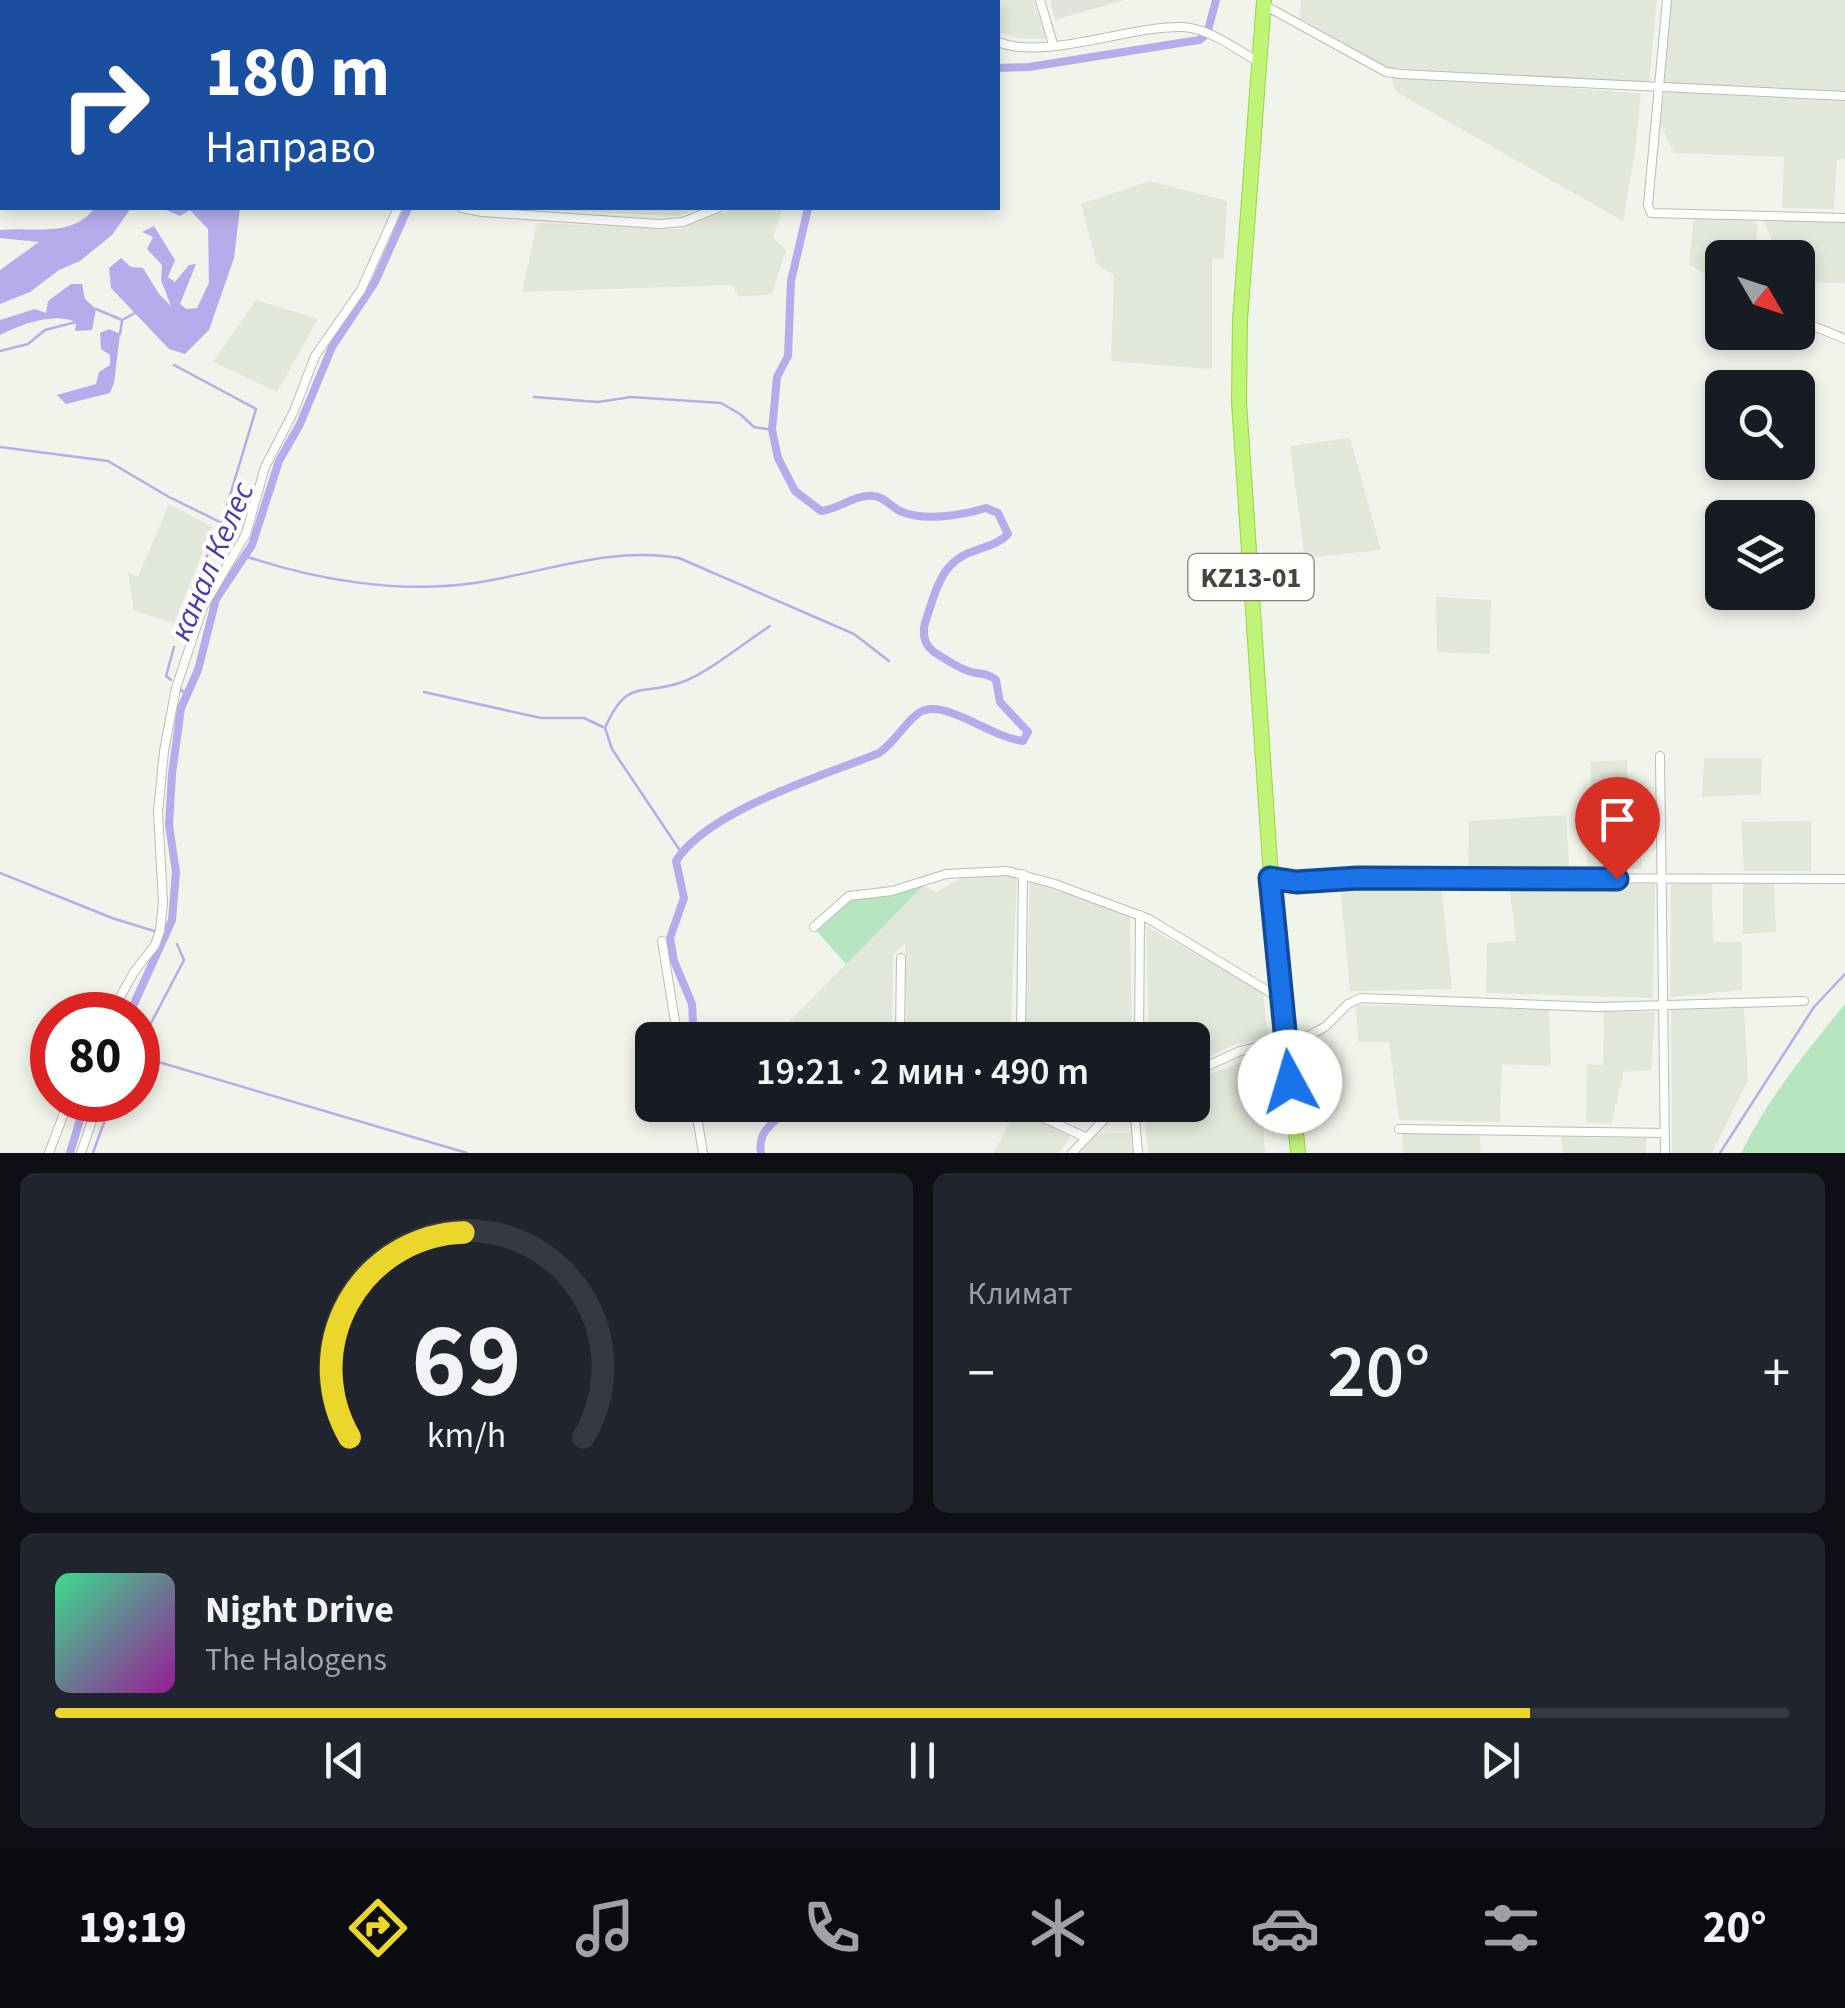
<!DOCTYPE html>
<html lang="ru">
<meta charset="utf-8">
<style>
body{margin:0;font-family:"Source Sans 3",sans-serif;background:#20242c;color:#f1f3f6;height:100vh;display:flex;flex-direction:column;font-size:38px;white-space:nowrap}
*{box-sizing:border-box;margin:0}
p{font-size:32px;color:#9ea1a6}
.icon{flex:none;width:55px;height:55px;fill:none;stroke:currentColor;stroke-width:2;stroke-linecap:round;stroke-linejoin:round}
.map{position:relative;height:1153px;overflow:hidden}
.details{display:flex;flex-direction:column;gap:20px;padding:20px;background:#0d0f14;flex:1}
.details>*{flex:none}
.hud{position:absolute;left:0px;top:0px;width:1000px;height:210px;box-shadow:0 5px 15px #0003;background:#1a4fa0;color:#fff;overflow:hidden}
.needle{width:65px;rotate:129deg}
.tools{position:absolute;left:1705px;top:240px;display:grid;gap:20px}
.tools a{display:grid;place-items:center;width:110px;height:110px;border-radius:15px;background:#171b24;box-shadow:0 5px 15px #0003;font-size:50px}
.speed{position:absolute;left:30px;top:992px;display:flex;gap:20px;font-size:50px;font-weight:700;text-align:center}
.speed>*{display:grid;place-content:center;width:130px;height:130px;border-radius:50%;background:#171b24;box-shadow:0 5px 15px #0003;line-height:1}
.speed .limit{border:15px solid #d22;background:#fff;color:#111}
.pin{position:absolute;display:grid;place-items:center;width:85px;height:85px;color:#fff;margin:-102px -42px;border-radius:50% 50% 50% 0;rotate:-45deg;box-shadow:0 0 10px #0007}
.pin .icon{rotate:45deg}
.me{position:absolute;width:110px;margin:-55px;rotate:354deg;stroke-linejoin:round;filter:drop-shadow(0 0 8px #0008)}
.turn{display:flex;align-items:center;gap:35px;height:210px;padding:0 40px;font-size:45px}
.turn .icon{width:130px;height:130px;stroke-width:2.5}
.turn b{display:block;font-size:70px;line-height:85px}
.big{font-size:75px;font-weight:600;line-height:1.1}
.details .widget{flex:1;display:flex;flex-direction:column;justify-content:center;gap:15px;min-width:0;padding:0 35px;border-radius:15px;background:#20242c}
.details .dial{align-items:center;gap:0}
.dial svg{height:260px;overflow:visible;fill:none;stroke:#363941;stroke-width:7;stroke-linecap:round;text-anchor:middle}
.dial text{fill:#f1f3f6;stroke:none}
.song{display:flex;align-items:center;gap:30px}
.cover{width:120px;height:120px;border-radius:15px;background:linear-gradient(135deg,hsl(150 70% 55%),hsl(300 70% 35%))}
.played{height:10px;border-radius:5px;background:linear-gradient(90deg,#ebd62b 85%,#363941 85%)}
.keys{display:flex;justify-content:space-around;direction:ltr}
.heat{display:flex;justify-content:space-between;align-items:center;font-size:55px;direction:ltr}
.details .tiles{flex:1;display:grid;gap:20px;grid-template-columns:1fr 1fr}
.widget:last-child{grid-column:span 2}
.trip{position:absolute;left:635px;top:1022px;width:575px;height:100px;border-radius:15px;background:#171b24;box-shadow:0 5px 15px #0003;font-weight:600;line-height:100px;text-align:center}
.dock{display:flex;height:160px;justify-content:space-around;align-items:center;background:#090b0e;color:#9ea1a6}
.dock .icon{width:70px;height:70px}
.dock .selected{color:#ebd62b}
.dock b{font-size:45px;color:#f1f3f6}
.map>svg:first-child{display:block}
</style>
<div class="map">
<svg width="1845" height="1153" viewBox="0 0 1845 1153">
<rect width="100%" height="100%" fill="#f0f4eb"/>
<g fill="#e1e8d9">
<path d="M423 0H932L933 2H423Z"/>
<path d="M963 0H1034L1046 39 1017 38 998 32V2Z"/>
<path d="M1301 0H1657L1649 83 1392 71 1300 18Z"/>
<path d="M1670 0H1845V94L1663 86Z"/>
<path d="M1391 76 1641 93 1635 152 1623 221 1396 92Z"/>
<path d="M1664 92 1845 101V159L1837 160 1834 209 1782 208 1784 157 1674 153 1660 124Z"/>
<path d="M1150 181 1227 201 1224 258 1212 259V369L1111 361 1114 275 1097 264 1081 204Z"/>
<path d="M509 208H698L679 216Z"/>
<path d="M735 208H782L773 238 786 250 772 294 739 297 732 285 522 292 537 223 680 229Z"/>
<path d="M1694 216 1750 218 1758 225 1754 257 1722 258V282L1689 265Z"/>
<path d="M1763 220 1845 222V283L1798 282V258L1769 257 1771 237Z"/>
<path d="M256 300 318 319 277 392 213 362Z"/>
<path d="M1350 438 1381 550 1305 558 1290 446Z"/>
<path d="M169 504 213 527 174 623 134 611 128 572 138 577Z"/>
<path d="M1436 597 1491 600 1490 654 1437 652Z"/>
<path d="M1704 758H1762L1761 794 1702 797Z"/>
<path d="M1627 760V812L1592 814 1590 762Z"/>
<path d="M1566 815 1569 868 1468 871 1469 821Z"/>
<path d="M1811 821V871H1744L1741 822Z"/>
<path d="M1588 844H1641L1642 869 1586 870Z"/>
<path d="M971 872 1017 876 1010 1040H907L905 943 893 954 892 1040H842L815 1030 805 1040H771L923 886 937 892Z"/>
<path d="M1030 881 1130 916 1132 1040H1025Z"/>
<path d="M1441 883 1452 989 1350 991 1340 884Z"/>
<path d="M1712 883 1713 942H1742V990L1670 997 1671 884Z"/>
<path d="M1774 883 1776 932 1743 934V884Z"/>
<path d="M1509 884H1655L1653 998 1486 993 1487 943 1516 941Z"/>
<path d="M1146 926 1263 992 1268 1036 1234 1045 1193 1064 1192 1040H1149Z"/>
<path d="M1356 1005 1549 1008 1551 1066 1502 1064 1500 1122 1399 1120 1389 1042H1358Z"/>
<path d="M1744 1006 1748 1080 1712 1153H1672L1671 1009Z"/>
<path d="M1604 1011 1655 1012 1651 1070 1624 1072 1611 1124 1586 1123 1587 1064 1603 1065Z"/>
<path d="M1260 1056 1265 1153H1148L1144 1105H1192L1193 1080Z"/>
<path d="M1016 1109 1071 1136 1059 1153H994Z"/>
<path d="M1402 1132 1480 1134 1481 1153H1403Z"/>
<path d="M1131 1133 1133 1153H1080L1095 1134Z"/>
<path d="M1561 1137 1646 1138V1153H1563Z"/>
</g>
<path fill="#e1e4dc" d="M1050 0H1124L1055 20Z"/>
<g fill="#b6e5c0">
<path d="M923 886 846 964 815 929 855 896Z"/>
<path d="M1845 1004V1153H1741C1767 1100 1807 1050 1845 1004Z"/>
</g>
<g fill="#b5acec">
<path d="M95 208H131L112 235 80 261 59 270 30 292 0 304V270L39 242 0 238V230C36 226 70 239 95 208Z"/>
<path d="M162 208H240L234 258 209 330 185 354 169 349 111 288 109 268 121 258 131 267 143 268 159 294 171 306 161 280 162 265 147 249 153 237 142 232 154 226 175 260 168 277 175 282 189 265 196 264 180 304 186 309 197 308 209 283 208 229 190 210 180 216Z"/>
<path d="M71 284H82L85 299 96 309 92 330 75 331 76 322C54 312 21 324 0 335V320L35 309 46 313 48 301Z"/>
<path d="M109 329 120 334 114 383 110 393 66 404 57 395 96 384 99 372 110 365V355L101 349 100 333Z"/>
</g>
<g fill="none" stroke-linecap="round" stroke-linejoin="round">
<g stroke="#b5acec" stroke-width="2.5">
<path d="M939 0 940 2"/>
<path d="M96 309 122 320 135 313"/>
<path d="M120 334 122 321"/>
<path d="M0 351 28 344 45 330 76 322"/>
<path d="M174 365 256 409 222 522 188 599 178 636"/>
<path d="M534 397 598 402 631 397 721 403 740 414 754 427 772 430"/>
<path d="M0 447 108 461 169 497 220 522"/>
<path d="M245 556C316 580 399 594 474 583 543 573 609 546 679 558L854 634 889 661"/>
<path d="M171 680 166 676 174 647"/>
<path d="M180 689 187 695"/>
<path d="M424 692 541 718H584L603 727"/>
<path d="M681 852 612 749 605 728C628 675 642 698 685 681 710 671 747 641 770 626"/>
<path d="M0 873 112 918 154 931"/>
<path d="M165 935 168 937"/>
<path d="M138 1048 184 960 177 944"/>
<path d="M138 1056 467 1153"/>
<path d="M93 1153 112 1100"/>
<path d="M1720 1153 1814 1007 1845 974"/>
</g>
<g stroke="#b5acec" stroke-width="8">
<path d="M401 2V0"/>
<path d="M998 68 1029 67 1199 40 1207 34 1216 0"/>
<path d="M129 1015 172 920 176 872 169 825 172 774 181 708 198 670 216 599 252 545 279 461 300 424 332 347 375 282 408 208"/>
<path d="M694 1040 692 1004 674 961 670 938 684 898 676 861C708 810 823 776 879 753 896 742 910 714 925 710 950 703 994 738 1023 741L1028 732 1000 702 996 680C987 672 979 675 968 671 957 667 943 658 934 652 922 643 922 630 927 617 936 589 942 561 974 551 986 546 999 544 1008 534L998 513 986 508C963 515 924 522 900 511 891 507 884 496 873 496 856 494 839 509 821 511L795 491 778 458 772 430 777 377 788 356 791 281 808 208"/>
<path d="M70 1153 86 1100"/>
<path d="M761 1153C757 1128 777 1122 791 1105"/>
</g>
<g stroke="#b8bfae" stroke-width="10">
<g id="street">
<path d="M389 0V2"/>
<path d="M952 0 954 2"/>
<path d="M1040 0 1053 44"/>
<path d="M1667 0 1648 205 1651 213 1845 218"/>
<path d="M1266 3 1264 5 1386 72 1400 74 1845 96"/>
<path d="M998 42C1046 61 1130 25 1183 27 1212 29 1236 50 1261 63"/>
<path d="M462 208 482 212 659 224 683 222 718 208"/>
<path d="M1816 327 1845 339"/>
<path d="M1660 756 1665 1153"/>
<path d="M1271 878 1296 881 1358 878 1845 879"/>
<path d="M814 927 849 896 892 891 946 874 1007 871 1055 884 1149 919 1281 999"/>
<path d="M662 941 678 1040"/>
<path d="M110 1015 134 972 155 945 160 931 163 902 158 812 164 751 176 688 203 607 246 534 265 467 294 411 315 356 361 290 398 208"/>
<path d="M900 1040 901 958"/>
<path d="M1021 1040 1023 874"/>
<path d="M1139 1040 1140 915"/>
<path d="M1192 1073 1240 1051 1306 1037 1325 1027 1348 1004 1361 998 1598 1007 1804 1001"/>
<path d="M695 1105 703 1153"/>
<path d="M1016 1105 1085 1137"/>
<path d="M1134 1105 1138 1153"/>
<path d="M1399 1129 1665 1133"/>
<path d="M49 1153 69 1100"/>
<path d="M81 1153 99 1100"/>
<path d="M1072 1153 1118 1105"/>
</g>
</g>
<g stroke="#9ed346" stroke-width="16">
<path id="highway" d="M1264 0 1240 320 1239 402 1271 878 1298 1153"/>
</g>
<use href="#street" stroke="#fff" stroke-width="8"/>
<use href="#highway" stroke="#c0f476" stroke-width="14"/>
</g>
<g fill="none" stroke-linecap="round" stroke-linejoin="round">
<g stroke="#114b97" stroke-width="25">
<path id="route" d="M1290 1082 1270 878 1296 882 1358 878 1617 879"/>
</g>
<use href="#route" stroke="#1a73e8" stroke-width="18"/>
</g>
<g text-anchor="middle" stroke-width="8" stroke-linejoin="round" paint-order="stroke">
<rect fill="#fff" stroke="#7b7f74" stroke-width="2.5" x="1188.5" y="554" width="125" height="46" rx="8"/>
<g font-size="28" font-weight="bold" fill="#424839">
<text x="1251" y="587">KZ13-01</text>
</g>
<g font-size="32" font-style="italic" fill="#4c39ad" stroke="#fff">
<text transform="translate(211 561) rotate(-67)" y="11">канал Келес</text>
</g>
</g>
</svg>
<div class="tools">
<a><svg class="needle" viewBox="-14 -14 28 28"><path d="M0-13l5 13h-10z" fill="#e53935"/><path d="M0 13l5-13h-10z" fill="#9ea1a6"/></svg></a>
<a><svg class="icon" aria-label="search" viewBox="0 0 24 24"><circle cx="10" cy="10" r="6"/><path d="M15 15l6 6"/></svg></a>
<a><svg class="icon" aria-label="layers" viewBox="0 0 24 24"><path d="M12 4l9 5-9 5-9-5zM3 14l9 5 9-5"/></svg></a>
</div>
<div class="speed"><div class="limit">80</div></div>
<div class="pin" style="left:1617px;top:879px;background:#d93025"><svg class="icon" aria-label="arrive" viewBox="0 0 24 24"><path d="M6 21V4h12l-3 4 3 4H6"/></svg></div>
<svg class="me" style="left:1290px;top:1082px" viewBox="-20 -20 40 40"><circle r="19" fill="#fff"/><path d="M0-13L10 11 0 6-10 11z" fill="#1a73e8"/></svg>
<div class="trip">19:21 · 2 мин · 490 m</div>
<div class="hud">
<div class="turn"><svg class="icon" aria-label="right" viewBox="0 0 24 24"><path d="M7 20v-9h11M14 6l5 5-5 5"/></svg><div><b>180 m</b>Направо</div></div>
</div>
</div>
<section class="details">
<div class="tiles">
<div class="widget dial"><svg viewBox="0 0 100 80">
<path d="M14 69A42 42 0 1 1 86 69"/>
<path d="M14 69A42 42 0 0 1 49 6" stroke="#ebd62b"/>
<text x="50" y="56" font-size="32" font-weight="700">69</text>
<text x="50" y="72" font-size="11">km/h</text>
</svg></div>
<div class="widget"><p>Климат</p>
<div class="heat"><a>−</a><b class="big">20°</b><a>+</a></div>
</div>
<div class="widget">
<div class="song"><i class="cover"></i><div><b>Night Drive</b><p>The Halogens</p></div></div>
<div class="played"></div>
<div class="keys"><svg class="icon" aria-label="previous" viewBox="0 0 24 24"><path d="M18 5L8 12l10 7zM5 5v14"/></svg><svg class="icon" aria-label="pause" viewBox="0 0 24 24"><path d="M8 5v14M16 5v14"/></svg><svg class="icon" aria-label="next" viewBox="0 0 24 24"><path d="M6 5l10 7-10 7zM19 5v14"/></svg></div>
</div>
</div>
</section>
<nav class="dock">
<b>19:19</b>
<svg class="icon selected" aria-label="directions" viewBox="0 0 24 24"><path d="M12 3l9 9-9 9-9-9zM9 14v-3h6M13 9l2 2-2 2"/></svg>
<svg class="icon" aria-label="music" viewBox="0 0 24 24"><path d="M9 18V5l10-2v13"/><circle cx="6" cy="18" r="3"/><circle cx="16" cy="16" r="3"/></svg>
<svg class="icon" aria-label="phone" viewBox="0 0 24 24"><path d="M5 4h4l2 5-3 2q2 4 5 5l2-3 5 2v4C11 20 4 13 5 4z"/></svg>
<svg class="icon" aria-label="climate" viewBox="0 0 24 24"><path d="M12 3v18M4 7l16 10M4 17L20 7"/></svg>
<svg class="icon" aria-label="car" viewBox="0 0 24 24"><path d="M5 17H2v-5l4-1 3-4h7l3 4 3 1v5h-3M9 17h6M6 11h13"/><circle cx="7" cy="17" r="2"/><circle cx="17" cy="17" r="2"/></svg>
<svg class="icon" aria-label="filters" viewBox="0 0 24 24"><path d="M4 7h16M4 17h16"/><circle cx="9" cy="7" r="2"/><circle cx="15" cy="17" r="2"/></svg>
<b>20°</b>
</nav>
